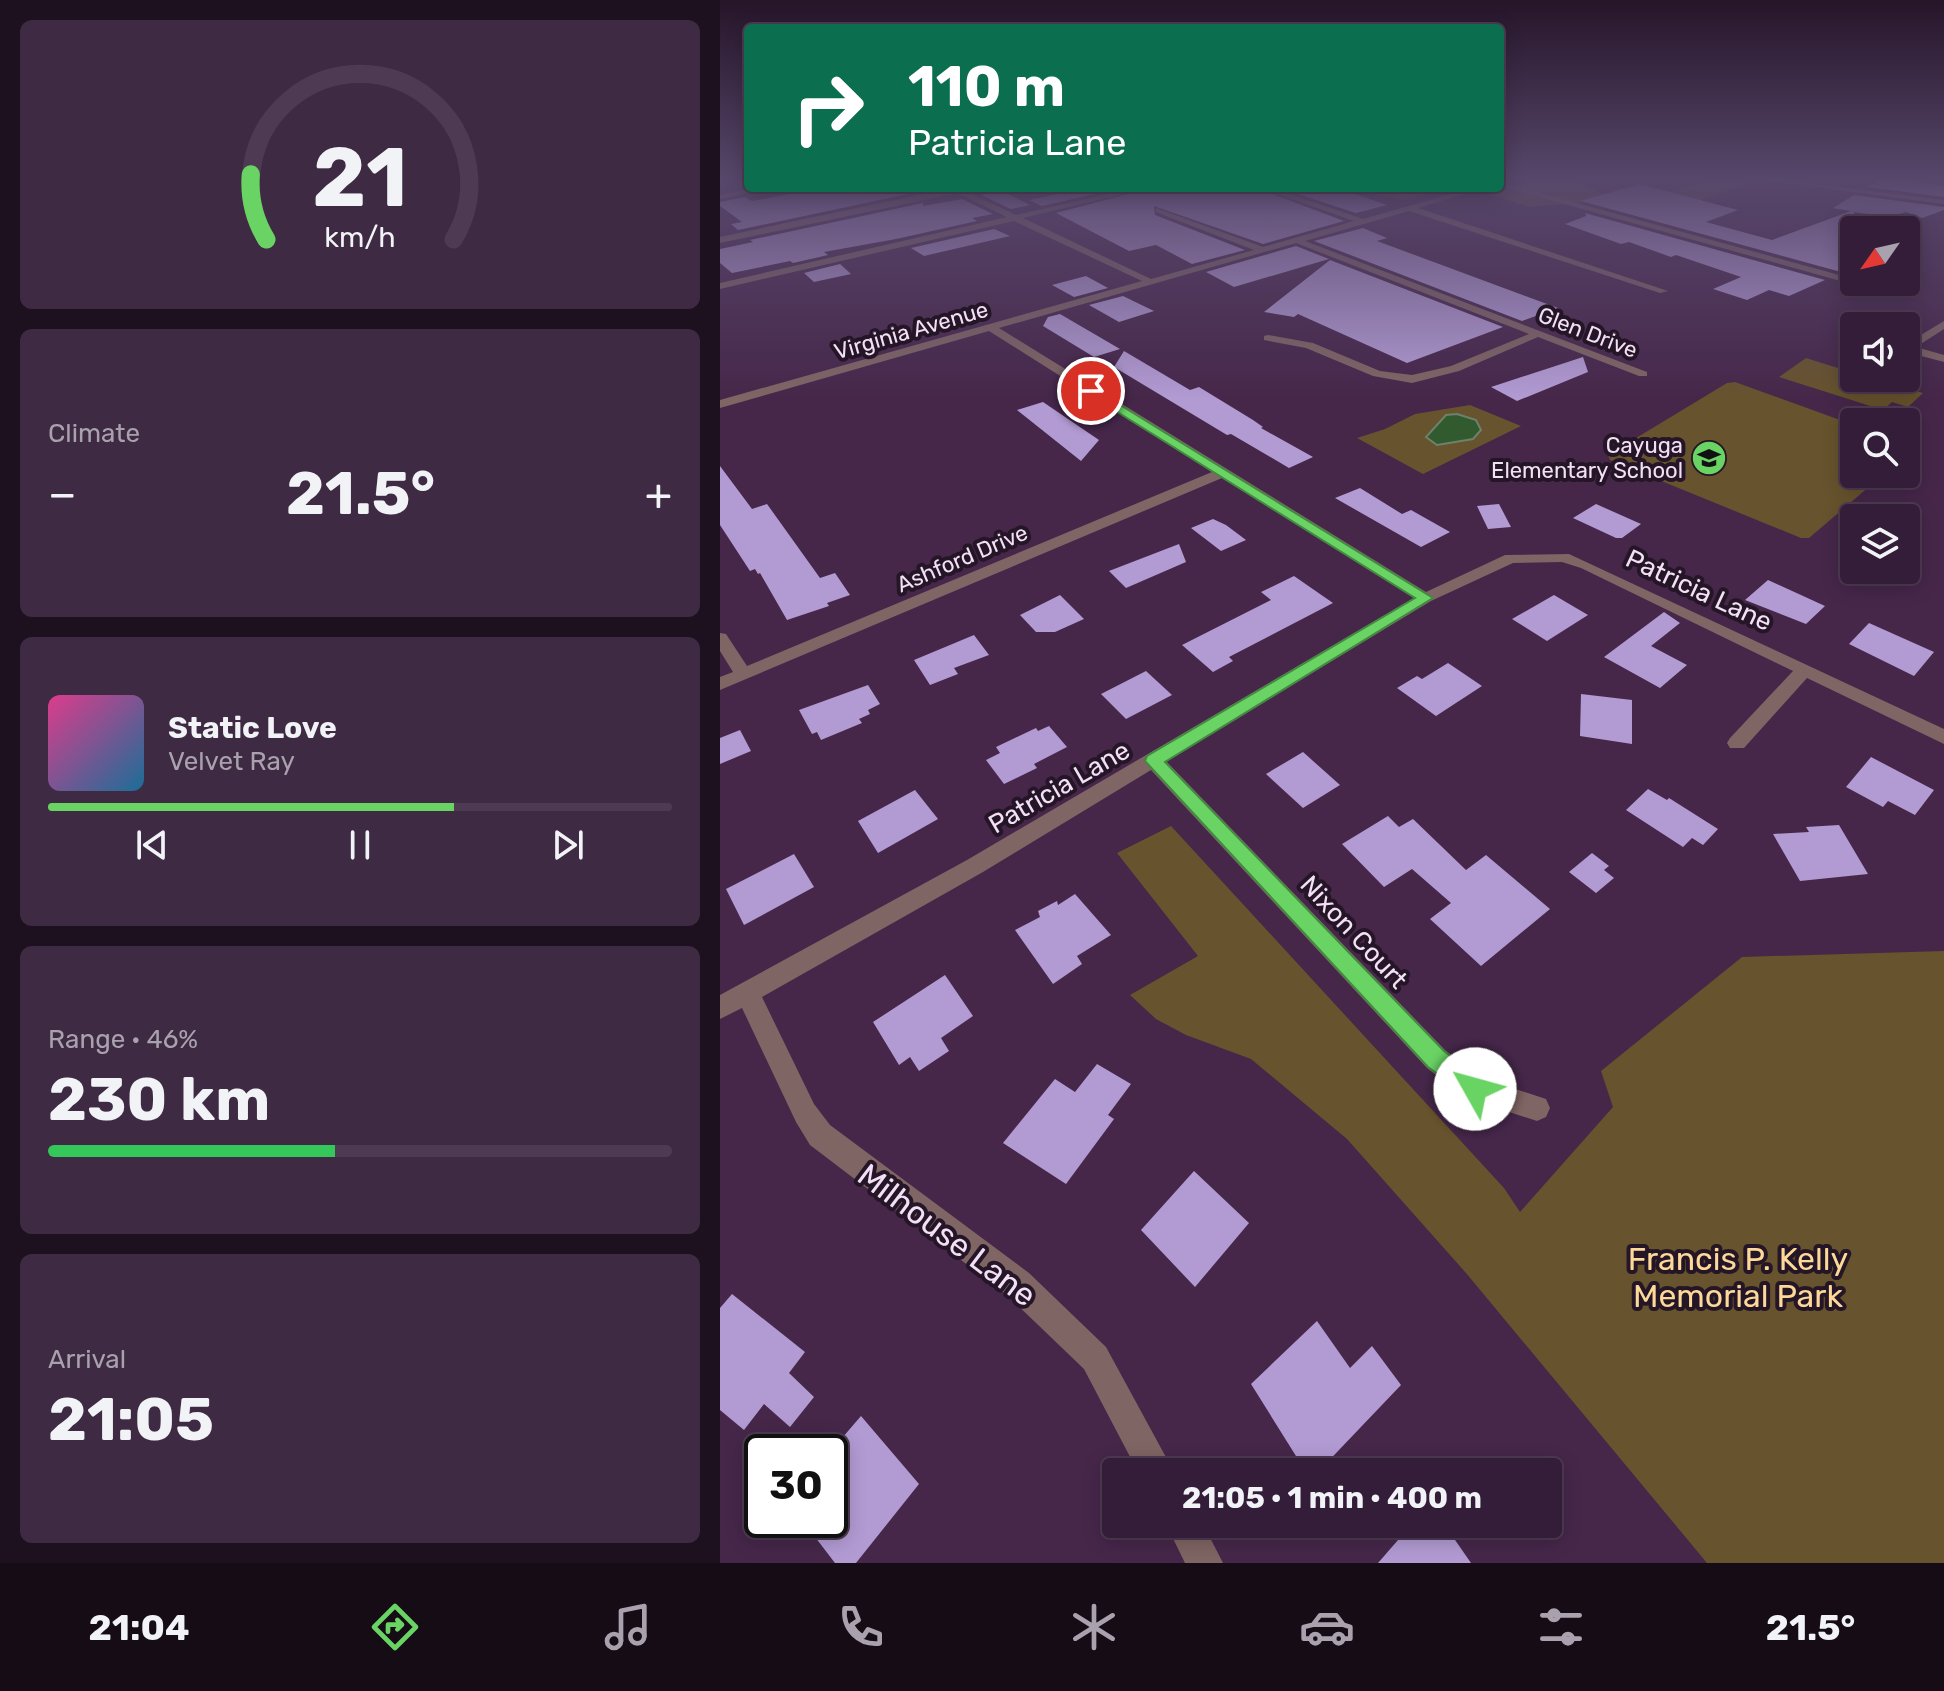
<!DOCTYPE html>
<meta charset="utf-8">
<style>
body{margin:0;font-family:Rubik,sans-serif;background:#3f2a43;color:#f1f3f6;height:100vh;display:flex;flex-direction:column;font-size:30px;white-space:nowrap}
*{box-sizing:border-box;margin:0}
p{font-size:26px;color:#a9a2ae}
.icon{flex:none;width:44px;height:44px;fill:none;stroke:currentColor;stroke-width:2;stroke-linecap:round;stroke-linejoin:round}
.map{position:relative;flex:1;overflow:hidden}
.panel{display:flex;flex-direction:column;gap:20px;padding:20px;background:#1d101f;width:720px}
.panel>*{flex:none}
.banner{position:absolute;left:24px;top:24px;width:760px;height:168px;border-radius:8px;box-shadow:0 4px 20px #0003,0 0 0 2px #4e3b53;background:#0b6e4f;color:#fff;overflow:hidden}
.needle{width:52px;rotate:236deg}
.buttons{position:absolute;left:1120px;top:216px;display:grid;gap:16px}
.buttons a{display:grid;place-items:center;width:80px;height:80px;border-radius:8px;background:#341d38;box-shadow:0 4px 20px #0003,0 0 0 2px #4e3b53;font-size:40px}
.speed{position:absolute;left:24px;top:1434px;display:flex;gap:16px;font-size:40px;font-weight:700;text-align:center}
.speed>*{display:grid;place-content:center;width:104px;height:104px;border-radius:50%;background:#341d38;box-shadow:0 4px 20px #0003,0 0 0 2px #4e3b53;line-height:1}
.speed .limit{border:4px solid #111;border-radius:12px;background:#fff;color:#111}
.pin{position:absolute;display:grid;place-items:center;width:68px;height:68px;color:#fff;margin:-34px;border:4px solid #fff;border-radius:50%;box-shadow:0 2px 8px #0007}
.me{position:absolute;width:88px;margin:-44px;rotate:308deg;stroke-linejoin:round;filter:drop-shadow(0 0 6px #0008)}
.turn{display:flex;align-items:center;gap:28px;height:168px;padding:0 32px;font-size:36px}
.turn .icon{width:104px;height:104px;stroke-width:2.5}
.turn b{display:block;font-size:56px;line-height:68px}
.big{font-size:60px;font-weight:700;line-height:1.1}
.panel .card{flex:1;display:flex;flex-direction:column;justify-content:center;gap:12px;min-width:0;padding:0 28px;border-radius:12px;background:#3f2a43}
.panel .dial{align-items:center;gap:0}
.dial svg{height:208px;overflow:visible;fill:none;stroke:#4e3b53;stroke-width:7;stroke-linecap:round;text-anchor:middle}
.dial text{fill:#f1f3f6;stroke:none}
.song{display:flex;align-items:center;gap:24px}
.cover{width:96px;height:96px;border-radius:12px;background:linear-gradient(135deg,hsl(330 70% 55%),hsl(200 70% 35%))}
.played{height:8px;border-radius:4px;background:linear-gradient(90deg,#69d364 65%,#4e3b53 65%)}
.keys{display:flex;justify-content:space-around;direction:ltr}
.heat{display:flex;justify-content:space-between;align-items:center;font-size:44px;direction:ltr}
.charge{height:12px;border-radius:6px;background:linear-gradient(90deg,#34c759 46%,#4e3b53 0)}
.trip{position:absolute;left:382px;top:1458px;width:460px;height:80px;border-radius:8px;background:#341d38;box-shadow:0 4px 20px #0003,0 0 0 2px #4e3b53;font-weight:700;line-height:80px;text-align:center}
.tabs{display:flex;height:128px;justify-content:space-around;align-items:center;background:#150c16;color:#a9a2ae}
.tabs .icon{width:56px;height:56px}
.tabs .current{color:#69d364}
.tabs b{font-size:36px;color:#f1f3f6}
main{display:flex;flex:1;min-height:0}
.map>svg:first-child{display:block}
</style>
<main>
<section class="panel">
<div class="card dial"><svg viewBox="0 0 100 80">
<path d="M14 69A42 42 0 1 1 86 69"/>
<path d="M14 69A42 42 0 0 1 8 44" stroke="#69d364"/>
<text x="50" y="56" font-size="32" font-weight="700">21</text>
<text x="50" y="72" font-size="11">km/h</text>
</svg></div>
<div class="card"><p>Climate</p>
<div class="heat"><a>−</a><b class="big">21.5°</b><a>+</a></div>
</div>
<div class="card">
<div class="song"><i class="cover"></i><div><b>Static Love</b><p>Velvet Ray</p></div></div>
<div class="played"></div>
<div class="keys"><svg class="icon" aria-label="previous" viewBox="0 0 24 24"><path d="M18 5L8 12l10 7zM5 5v14"/></svg><svg class="icon" aria-label="pause" viewBox="0 0 24 24"><path d="M8 5v14M16 5v14"/></svg><svg class="icon" aria-label="next" viewBox="0 0 24 24"><path d="M6 5l10 7-10 7zM19 5v14"/></svg></div>
</div>
<div class="card"><p>Range · 46%</p><b class="big">230 km</b><div class="charge"></div></div>
<div class="card"><p>Arrival</p><b class="big">21:05</b></div>
</section>
<div class="map">
<svg width="1224" height="1563" viewBox="0 0 1224 1563">
<rect width="100%" height="100%" fill="#46274a"/>
<g fill="#67532d">
<path d="M811 180H853L884 195 922 200 989 180 1031 183 928 218 865 202 809 207 772 195Z"/>
<path d="M631 188H729L681 200Z"/>
<path d="M1086 358 1134 373V378H1151L1203 393 1188 407 1172 402 1163 410 1059 377Z"/>
<path d="M1015 382 1134 425V474H1164L1089 538H1081L890 460 888 455 1007 383Z"/>
<path d="M750 405 801 426 703 474 637 438 665 429 695 414Z"/>
<path d="M451 826 784 1188 800 1212 893 1107 881 1071 1022 957 1224 951V1563H987L746 1273 627 1139 531 1059 466 1035 436 1019 410 995 478 956 397 853Z"/>
</g>
<path fill="#315a2f" stroke="#6c826b" stroke-width="2" d="M737 414 756 420 761 430 753 439 717 445 706 437 726 415Z"/>
<g fill="#b29bd3">
<path d="M1160 180H1188L1224 186V197L1147 187Z"/>
<path d="M919 184 1018 210 986 222 1052 240 1131 211 1113 208 1134 195 1224 207V210L1202 218 1186 212 1169 217 1134 212V242L1126 245 1134 247V266L1121 272 861 201Z"/>
<path d="M102 188H201L202 191 18 230 11 224 22 222 0 206V202L25 197 32 201Z"/>
<path d="M366 188H401L322 206 309 200Z"/>
<path d="M431 188H537L624 221 543 244 434 206 435 215 525 250 472 264 436 245 409 251 336 213Z"/>
<path d="M598 189 629 192 667 205 636 213 578 194Z"/>
<path d="M282 191 310 205 291 209 261 195Z"/>
<path d="M242 199 273 214 252 218 257 221 176 239 104 252 108 255 73 263 70 261 12 273 0 263V249L33 242 30 240 203 203V206Z"/>
<path d="M865 213 1105 280 1069 296 1049 290 1027 300 993 289 1021 277 956 255 951 257 909 242 901 244 845 224 866 216Z"/>
<path d="M643 228 667 238 657 241 838 308 802 321 594 241Z"/>
<path d="M274 229 290 236 204 256 191 248Z"/>
<path d="M576 246 609 259 514 287 486 272Z"/>
<path d="M610 260 783 327 687 363 578 314 574 317 544 312Z"/>
<path d="M120 264 131 274 94 282 84 273Z"/>
<path d="M366 276 388 288 354 297 332 285Z"/>
<path d="M403 296 434 311 399 322 369 305Z"/>
<path d="M340 314 400 349 374 357 323 326 328 317Z"/>
<path d="M404 351 470 390 479 387 533 420 543 427 541 428 593 457 569 468 511 434 507 435 394 367Z"/>
<path d="M863 357 868 372 797 401 771 387Z"/>
<path d="M323 402 379 440 361 461 297 410Z"/>
<path d="M0 466 32 509 47 504 100 578 115 573 130 595 107 603 109 606 67 620 40 573 38 574 35 569 30 571 0 525Z"/>
<path d="M640 488 682 514 691 510 730 532 701 547 615 498Z"/>
<path d="M779 504 791 527 768 529 757 506Z"/>
<path d="M876 504 921 524 902 538H896L853 518Z"/>
<path d="M493 519 506 525 526 540 501 551 471 528Z"/>
<path d="M459 544 466 562 406 588 389 571Z"/>
<path d="M574 576 613 603 509 657 513 661 493 672 462 645 551 600 541 592Z"/>
<path d="M1048 580 1105 606 1086 624 1025 600Z"/>
<path d="M340 595 364 619 335 632H316L300 615Z"/>
<path d="M834 595 868 615 827 641 792 619Z"/>
<path d="M944 612 960 623 931 646 967 665 940 688 884 657Z"/>
<path d="M1149 623 1214 652 1194 676 1129 644Z"/>
<path d="M254 635 269 655 234 668 238 674 210 685 194 660Z"/>
<path d="M728 663 762 686 716 716 677 688 697 676 702 679Z"/>
<path d="M426 671 452 695 406 719 381 694Z"/>
<path d="M148 685 160 704 148 710 150 714 139 719 142 723 101 740 97 732 92 734 79 710Z"/>
<path d="M861 694 912 700V744L860 736Z"/>
<path d="M329 726 347 747 314 764 317 768 284 784 266 760 280 753 276 747 316 728 318 731Z"/>
<path d="M20 730 31 751 0 764V738Z"/>
<path d="M583 752 620 785 583 808 546 774Z"/>
<path d="M1151 757 1214 790 1195 815 1168 801 1163 807 1126 787Z"/>
<path d="M928 789 947 800 949 798 998 829 983 845 972 838 963 847 906 810Z"/>
<path d="M195 790 218 819 158 853 138 821Z"/>
<path d="M668 816 679 827 693 819 746 870 766 855 830 909 761 966 710 919 731 903 692 869 664 887 622 844Z"/>
<path d="M1119 825 1148 874 1080 881 1053 834 1089 832 1086 827Z"/>
<path d="M872 853 889 866 884 870 894 878 876 893 849 872Z"/>
<path d="M74 854 94 887 24 925 6 889Z"/>
<path d="M355 894 391 935 357 956 362 964 333 984 295 930 320 917 318 911 337 901 338 905Z"/>
<path d="M225 975 253 1016 221 1038 229 1051 199 1071 190 1057 179 1065 153 1022Z"/>
<path d="M377 1064 411 1084 388 1115 394 1119 346 1184 283 1143 335 1079 355 1092Z"/>
<path d="M474 1171 529 1223 475 1287 421 1230Z"/>
<path d="M12 1294 85 1352 69 1373 94 1397 70 1427 44 1404 24 1430 0 1410V1308Z"/>
<path d="M597 1321 630 1368 652 1346 681 1385 598 1472H586L531 1384Z"/>
<path d="M141 1416 199 1484 136 1563H115L82 1520H110V1452Z"/>
<path d="M692 1524H724L751 1563H658Z"/>
</g>
<g fill="none" stroke-linecap="round" stroke-linejoin="round">
<g fill="#7f6564" fill-rule="evenodd">
<path d="M1042 180H1062L1224 200V204Z"/>
<path d="M780 182 1123 276 1125 278 1117 280 780 186Z"/>
<path d="M35 188H51L0 199V195Z"/>
<path d="M231 188H254L245 191 296 215 414 188H428L303 218 431 279 534 250 436 212V208L543 247 634 221 540 188H552L643 219 752 188H765L698 208 948 291 940 293 689 211 585 241 927 372V376H919L818 337 739 371 692 383 653 376 586 348 544 340V336L548 335 593 343 660 371 692 375 731 366 809 334 576 243 279 328 706 592 785 555 849 554 1224 729V744L1087 678 1024 748H1010L1007 743 1010 738 1073 671 861 568 842 562 793 563 711 601 446 761 725 1050 762 1078 826 1099 830 1108 826 1117 817 1121 746 1098 707 1068 431 770 263 872 42 997 94 1104 110 1125 309 1273 386 1347 454 1472H418L364 1369 287 1295 90 1145 76 1122 22 1008 0 1019V995L247 860 694 598 502 478 0 690V677L13 672 0 651V633L6 634 27 666 492 472 269 331 0 408V400L422 281 294 221 0 289V283L287 217 237 193 0 243V237Z"/>
<path d="M1224 321V329L1196 347 1224 355V362L1186 352V344Z"/>
<path d="M446 1524H483L503 1563H465Z"/>
</g>
</g>
<linearGradient id="sky" x2="0" y2="1"><stop stop-color="#261529"/><stop offset="0.45" stop-color="#57476b"/><stop offset="1" stop-color="#57476b" stop-opacity="0"/></linearGradient>
<rect width="1224" height="399" fill="url(#sky)"/>
<path fill="#69d364" stroke="#448941" stroke-width="2" d="M371 387 713 598 445 762 724 1051 763 1081 767 1089 763 1097 755 1101 708 1067 425 761 427 756 695 598 367 393 365 391Z"/>
<defs>
<g id="school-disc" transform="scale(1.8)"><circle r="9.5" fill="#69d364" stroke="#241626"/><path d="M0-5L7-2L0 1L-7-2ZM-4 1L0 2.5L4 1V4Q0 6-4 4Z" fill="#111"/></g>
</defs>
<g fill-rule="evenodd">
<use href="#school-disc" x="989" y="458"/>
</g>
<g text-anchor="middle" stroke-width="8" stroke-linejoin="round" paint-order="stroke">
<g font-size="22" fill="#f4e0f6" stroke="#241626">
<text transform="translate(191 330) rotate(-16)" y="8">Virginia Avenue</text>
<text transform="translate(868 332) rotate(21)" y="8">Glen Drive</text>
<text transform="translate(242 558) rotate(-23)" y="8">Ashford Drive</text>
</g>
<g font-size="22" fill="#f4e0f6" stroke="#241626" text-anchor="end">
<text x="963" y="453">Cayuga<tspan x="963" dy="25">Elementary School</tspan></text>
</g>
<g font-size="26" fill="#f4e0f6" stroke="#241626">
<text transform="translate(979 590) rotate(25)" y="9">Patricia Lane</text>
<text transform="translate(339 787) rotate(-30)" y="9">Patricia Lane</text>
<text transform="translate(634 932) rotate(47)" y="9">Nixon Court</text>
</g>
<g font-size="32" fill="#f4e0f6" stroke="#241626">
<text transform="translate(227 1235) rotate(37)" y="11">Milhouse Lane</text>
</g>
<g font-size="32" fill="#fcd998" stroke="#241626">
<text x="1018" y="1270">Francis P. Kelly<tspan x="1018" dy="37">Memorial Park</tspan></text>
</g>
</g>
</svg>
<div class="buttons">
<a><svg class="needle" viewBox="-14 -14 28 28"><path d="M0-13l5 13h-10z" fill="#e53935"/><path d="M0 13l5-13h-10z" fill="#a9a2ae"/></svg></a>
<a><svg class="icon" aria-label="sound" viewBox="0 0 24 24"><path d="M4 9h4l5-4v14l-5-4H4zM17 9q2 3 0 6"/></svg></a>
<a><svg class="icon" aria-label="search" viewBox="0 0 24 24"><circle cx="10" cy="10" r="6"/><path d="M15 15l6 6"/></svg></a>
<a><svg class="icon" aria-label="layers" viewBox="0 0 24 24"><path d="M12 4l9 5-9 5-9-5zM3 14l9 5 9-5"/></svg></a>
</div>
<div class="speed"><div class="limit">30</div></div>
<div class="pin" style="left:371px;top:391px;background:#d93025"><svg class="icon" aria-label="arrive" viewBox="0 0 24 24"><path d="M6 21V4h12l-3 4 3 4H6"/></svg></div>
<svg class="me" style="left:755px;top:1089px" viewBox="-20 -20 40 40"><circle r="19" fill="#fff"/><path d="M0-13L10 11 0 6-10 11z" fill="#69d364"/></svg>
<div class="trip">21:05 · 1 min · 400 m</div>
<div class="banner">
<div class="turn"><svg class="icon" aria-label="right" viewBox="0 0 24 24"><path d="M7 20v-9h11M14 6l5 5-5 5"/></svg><div><b>110 m</b>Patricia Lane</div></div>
</div>
</div>
</main>
<nav class="tabs">
<b>21:04</b>
<svg class="icon current" aria-label="directions" viewBox="0 0 24 24"><path d="M12 3l9 9-9 9-9-9zM9 14v-3h6M13 9l2 2-2 2"/></svg>
<svg class="icon" aria-label="music" viewBox="0 0 24 24"><path d="M9 18V5l10-2v13"/><circle cx="6" cy="18" r="3"/><circle cx="16" cy="16" r="3"/></svg>
<svg class="icon" aria-label="phone" viewBox="0 0 24 24"><path d="M5 4h4l2 5-3 2q2 4 5 5l2-3 5 2v4C11 20 4 13 5 4z"/></svg>
<svg class="icon" aria-label="climate" viewBox="0 0 24 24"><path d="M12 3v18M4 7l16 10M4 17L20 7"/></svg>
<svg class="icon" aria-label="car" viewBox="0 0 24 24"><path d="M5 17H2v-5l4-1 3-4h7l3 4 3 1v5h-3M9 17h6M6 11h13"/><circle cx="7" cy="17" r="2"/><circle cx="17" cy="17" r="2"/></svg>
<svg class="icon" aria-label="filters" viewBox="0 0 24 24"><path d="M4 7h16M4 17h16"/><circle cx="9" cy="7" r="2"/><circle cx="15" cy="17" r="2"/></svg>
<b>21.5°</b>
</nav>
